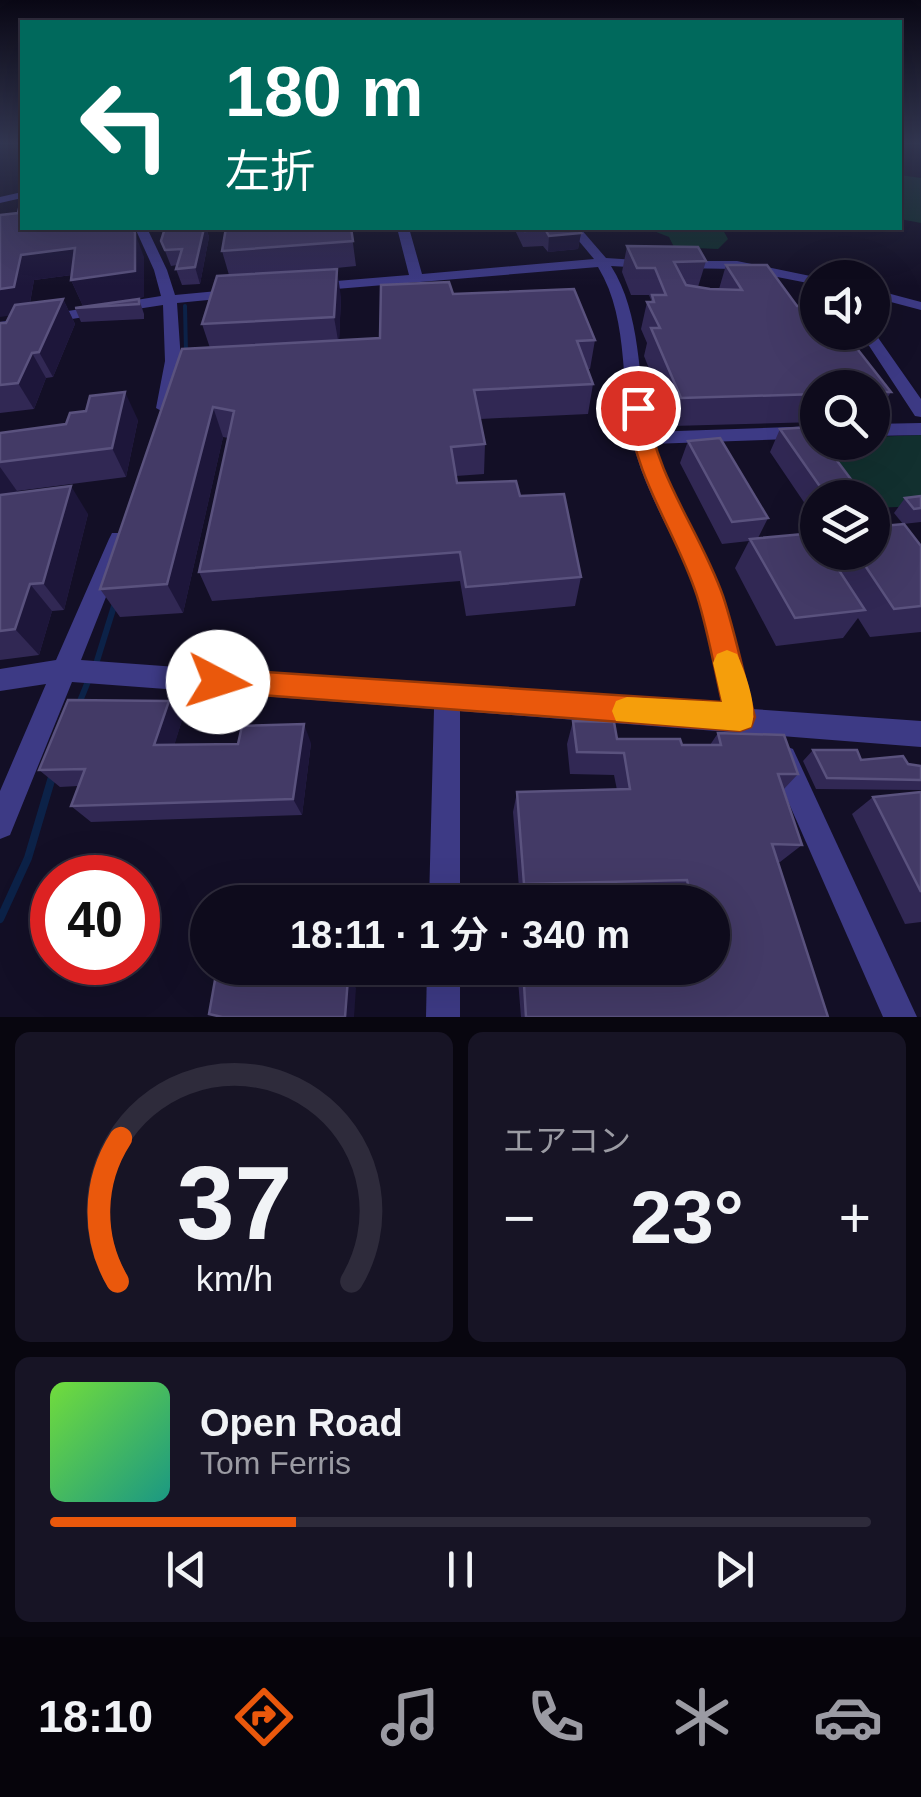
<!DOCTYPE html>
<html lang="ja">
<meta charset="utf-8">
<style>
body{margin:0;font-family:Helvetica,"Noto Sans JP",sans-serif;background:#171425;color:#f1f3f6;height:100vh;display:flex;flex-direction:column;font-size:38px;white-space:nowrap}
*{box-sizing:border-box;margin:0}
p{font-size:32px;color:#9b9ba3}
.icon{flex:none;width:55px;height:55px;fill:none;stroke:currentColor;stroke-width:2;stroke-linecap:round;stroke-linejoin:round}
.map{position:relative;height:1017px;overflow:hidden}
.side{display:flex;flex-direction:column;gap:15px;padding:15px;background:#08060f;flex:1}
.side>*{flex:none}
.top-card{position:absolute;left:20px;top:20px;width:882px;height:210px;border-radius:0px;box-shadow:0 10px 40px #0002,0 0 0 2px #2e2b3b;background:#00695c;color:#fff;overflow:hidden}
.buttons{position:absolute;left:800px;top:260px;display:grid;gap:20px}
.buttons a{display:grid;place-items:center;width:90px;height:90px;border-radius:50%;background:#0e0b1c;box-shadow:0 10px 40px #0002,0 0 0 2px #2e2b3b;font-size:50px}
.speed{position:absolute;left:30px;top:855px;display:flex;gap:20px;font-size:50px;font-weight:700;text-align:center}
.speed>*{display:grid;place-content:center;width:130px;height:130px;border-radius:50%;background:#0e0b1c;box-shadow:0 10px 40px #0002,0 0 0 2px #2e2b3b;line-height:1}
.speed .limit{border:15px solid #d22;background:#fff;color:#111}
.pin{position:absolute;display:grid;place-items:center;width:85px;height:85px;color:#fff;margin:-42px;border:5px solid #fff;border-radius:50%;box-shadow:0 2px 10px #0007}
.me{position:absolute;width:110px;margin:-55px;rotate:95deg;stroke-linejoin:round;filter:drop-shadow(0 0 8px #0008)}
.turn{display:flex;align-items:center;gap:35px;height:210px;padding:0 40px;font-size:45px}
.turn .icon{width:130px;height:130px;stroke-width:2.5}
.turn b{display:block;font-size:70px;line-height:85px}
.big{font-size:75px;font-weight:600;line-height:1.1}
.side .widget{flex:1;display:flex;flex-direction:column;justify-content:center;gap:15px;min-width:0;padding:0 35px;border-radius:15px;background:#171425}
.side .dial{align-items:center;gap:0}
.dial svg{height:260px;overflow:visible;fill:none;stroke:#2e2b3b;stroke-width:7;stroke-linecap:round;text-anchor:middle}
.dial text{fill:#f1f3f6;stroke:none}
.song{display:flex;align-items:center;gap:30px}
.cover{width:120px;height:120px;border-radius:15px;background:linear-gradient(135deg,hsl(100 70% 55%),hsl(170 70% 35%))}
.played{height:10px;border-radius:5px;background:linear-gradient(90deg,#ea580c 30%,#2e2b3b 30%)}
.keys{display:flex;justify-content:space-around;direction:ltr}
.heat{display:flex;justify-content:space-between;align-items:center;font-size:55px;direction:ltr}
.side .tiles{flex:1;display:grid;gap:15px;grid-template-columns:1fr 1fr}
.widget:last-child{grid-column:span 2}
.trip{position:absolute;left:190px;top:885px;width:540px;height:100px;border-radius:50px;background:#0e0b1c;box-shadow:0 10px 40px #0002,0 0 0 2px #2e2b3b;font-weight:600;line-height:100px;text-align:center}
.tabs{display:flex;height:160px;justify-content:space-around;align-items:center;background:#06040b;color:#9b9ba3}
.tabs .icon{width:70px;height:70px}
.tabs .on{color:#ea580c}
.tabs b{font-size:45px;color:#f1f3f6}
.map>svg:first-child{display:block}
</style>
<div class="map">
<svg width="921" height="1017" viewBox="0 0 921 1017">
<rect width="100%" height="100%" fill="#130f26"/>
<g fill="#12302f">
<path d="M900 175 921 178V223L900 219Z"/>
<path d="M646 228H722L728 239 718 249 674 247 669 237Z"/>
<path d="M921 435V506L873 508 872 498 851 497 814 440 872 442 873 437Z"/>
</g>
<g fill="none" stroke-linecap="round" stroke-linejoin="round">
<path stroke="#0c2248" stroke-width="4" d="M185 306 186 353"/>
<g stroke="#0c2248" stroke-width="6">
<path d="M96 664 115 603"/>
<path d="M78 706 89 679"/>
</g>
<path stroke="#0c2248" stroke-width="8" d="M0 919 28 858 52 777"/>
<g fill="#3d3a85" fill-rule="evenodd">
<path d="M22 192V198L0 203V197Z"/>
<path d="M135 228H147L167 270 175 295 239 289 246 293 239 297 177 303 181 361 174 408 165 413 156 408 165 361 163 305 0 330V322L161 296 154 270Z"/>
<path d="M397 228H409L422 274 594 259 568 228H580L606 258 652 261 654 264 647 268 611 266C642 315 637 377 649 432L818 426V438L651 444 664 478 725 607 752 709 921 721V747L460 711V902H429L434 709 72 682 10 835 0 839V791L46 684 0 691V669L56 660 109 539 112 533H126L129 539 81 660 726 707C716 667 710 626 695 588 677 542 650 501 636 454 618 393 632 323 598 267L312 291 305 287 312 283 409 275Z"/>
<path d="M681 261H737L820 278H818V285L737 269 676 268 674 265Z"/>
<path d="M872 289 921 302V310L872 297Z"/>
<path d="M872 329 921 399V417L915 416 860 332H872Z"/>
<path d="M921 423V435L872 436V424Z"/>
<path d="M783 745 793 749 917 1017H883L769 758 773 749Z"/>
<path d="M427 968H460V1017H426Z"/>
</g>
</g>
<g fill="#312854">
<path d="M0 215 144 257V297L83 306 71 280 72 275 34 280 30 303 63 299 75 324 53 377 46 378 34 409 0 413V323H6L10 316Z"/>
<path d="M165 228H206L209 237 200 284 182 285 176 269 177 265 171 266 161 241Z"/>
<path d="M351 228 356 266 307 271 341 297 339 340 380 338 453 294 595 340 590 369H587L593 384 588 414 480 419 485 444 484 474 456 476 457 483 520 496 581 577 575 606 466 616 460 581 212 601 199 572 228 438 223 437 183 613 120 617 100 589 210 348 202 324 229 275 222 251Z"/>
<path d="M514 228H576L581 233 578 249 548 252 543 246 523 247Z"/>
<path d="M627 246 706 261 698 287 719 289 726 265 797 306 891 392 874 420H872V388H818V422L672 426 644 356 647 343 641 329 647 302H651V300L649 295H631L622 272Z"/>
<path d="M139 299 144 314V319L81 322 75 308Z"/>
<path d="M86 411 138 420 126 477 17 491 16 493 88 514 64 610 52 611 39 655 0 660V433L66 424Z"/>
<path d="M780 429 865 498H818V523L770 452Z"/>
<path d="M688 441 768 518 758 538 818 552H872L921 546V632L870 637 858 618 843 638 776 646 735 568 749 541 722 544 680 463Z"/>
<path d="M921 496V522L903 524 894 513 905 498Z"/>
<path d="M169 701 182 720 174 745 311 743 302 815 91 822 71 806 78 786 60 787 39 770Z"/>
<path d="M573 721 617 739 682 745H710L718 733 798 774 784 789 802 845 780 862H778L828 1017H521L517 968H712V902H674L672 896 520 900 513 812 517 792 617 790 614 775 570 774 567 744Z"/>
<path d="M813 750 861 760 921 766V790L816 789 803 761Z"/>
<path d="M921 792V922L905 924 852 814 873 797Z"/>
</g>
<g fill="#1d163a">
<path d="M204 228H206L209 237 200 284 195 267Z"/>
<path d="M135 233 144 257V297L83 306 71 280Z"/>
<path d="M581 233 578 249 548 252 549 236Z"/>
<path d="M75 248 86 273 34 280 28 313 0 317V289L21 255Z"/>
<path d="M337 269 341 297 339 346 334 317Z"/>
<path d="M63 299 75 324 53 377 39 352Z"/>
<path d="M32 353 46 378 34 409 18 383Z"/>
<path d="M125 392 138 420 126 477 112 448Z"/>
<path d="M213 407 223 437 183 613 167 584Z"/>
<path d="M0 467 17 491 4 526 0 520Z"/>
<path d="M71 486 88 514 64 610 43 583Z"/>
<path d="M30 584 52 611 39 655 15 629Z"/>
<path d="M169 701 182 720 169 763 154 745Z"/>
<path d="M304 724 311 743 302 815 293 799Z"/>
<path d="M348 978 356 988 354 1017H345Z"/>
</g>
<g fill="#433a66" stroke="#5a527e" stroke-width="2.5">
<path d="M20 204H22V228H133L135 233V271L71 280 75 248 21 255 14 287 0 289V215L18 213Z"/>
<path d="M165 228H204L195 267 176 269 182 249 165 250 161 241Z"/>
<path d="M226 228H351L353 241 222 251Z"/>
<path d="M523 228H576L581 233 549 236 545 229 525 231Z"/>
<path d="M627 246 698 247 706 261 674 262 686 285 710 289 742 290 726 265H767L797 306 818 305V332H844L891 392H872V388H818V394L681 398 651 328H660L647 302H654L652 295H666L655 268H637Z"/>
<path d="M337 269 334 317 202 324 217 276Z"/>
<path d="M449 282 453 294 574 289 595 340 577 341 593 384 474 390 485 444 451 447 457 483 516 481 520 496 564 494 581 577 466 587 460 552 199 572 234 411 213 407 167 584 100 589 182 349 380 338 381 285Z"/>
<path d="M63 299 39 352 32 353 18 383 0 385V323H6L15 305Z"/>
<path d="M139 299V304L75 308Z"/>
<path d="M125 392 112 448 0 462V433L66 424 70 413 86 411 90 396Z"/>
<path d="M811 427 818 435V442H823L865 498H828L780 429Z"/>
<path d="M720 438 768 518 732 522 688 441Z"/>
<path d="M71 486 43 583 30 584 15 629 0 631V495Z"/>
<path d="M921 496V508L914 509 905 498Z"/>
<path d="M904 524 921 546V606L894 609 856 552H872V527Z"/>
<path d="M814 533 818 538V552H827L865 610 795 618 750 539Z"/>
<path d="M68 700 169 701 154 745 238 744 242 726 304 724 293 799 71 806 85 769 39 770Z"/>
<path d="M573 721 614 722 617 739H680L682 745H721L718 733 784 735 798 774H778L802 845 772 844 828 1017H526L523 968H712V902H692L687 880 524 884 517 792 630 789 624 753 577 752Z"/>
<path d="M813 750H857L861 760 903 756 908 764 921 766V780L827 778Z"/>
<path d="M921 792V892L873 797Z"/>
<path d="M348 978 345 1017H222L209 1014 215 980Z"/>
</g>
<linearGradient id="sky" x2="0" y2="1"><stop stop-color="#0a0815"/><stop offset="0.5" stop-color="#333752"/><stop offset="1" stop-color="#333752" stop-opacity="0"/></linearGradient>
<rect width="921" height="286" fill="url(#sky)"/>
<path fill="#ea580c" stroke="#983908" stroke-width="2.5" d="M638 402 647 408C656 478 700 531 723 596 736 635 744 677 755 717L751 727 740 731 208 691 204 682 208 673 218 669 722 702C714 667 708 631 697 596 676 531 634 478 628 408Z"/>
<path fill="#f59e0b" d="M727 650 737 654C745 672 759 708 751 727L740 731 616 721 612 711 616 701 627 697 722 702 713 663 717 654Z"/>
</svg>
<div class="buttons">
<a><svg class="icon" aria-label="sound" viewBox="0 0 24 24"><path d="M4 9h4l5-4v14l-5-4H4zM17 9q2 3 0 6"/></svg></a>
<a><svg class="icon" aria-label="search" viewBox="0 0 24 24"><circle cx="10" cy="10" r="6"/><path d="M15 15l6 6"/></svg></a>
<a><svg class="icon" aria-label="layers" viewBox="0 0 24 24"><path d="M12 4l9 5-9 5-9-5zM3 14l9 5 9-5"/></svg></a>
</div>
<div class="speed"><div class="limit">40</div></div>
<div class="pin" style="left:638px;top:408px;background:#d93025"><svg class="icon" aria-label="arrive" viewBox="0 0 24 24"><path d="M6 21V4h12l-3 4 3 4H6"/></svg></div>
<svg class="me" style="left:218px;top:682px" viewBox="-20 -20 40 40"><circle r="19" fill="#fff"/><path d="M0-13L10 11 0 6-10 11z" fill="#ea580c"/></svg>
<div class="trip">18:11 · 1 分 · 340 m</div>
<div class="top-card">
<div class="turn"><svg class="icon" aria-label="left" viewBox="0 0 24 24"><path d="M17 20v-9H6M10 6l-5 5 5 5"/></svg><div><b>180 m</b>左折</div></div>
</div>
</div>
<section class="side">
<div class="tiles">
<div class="widget dial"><svg viewBox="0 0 100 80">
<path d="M14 69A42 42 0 1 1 86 69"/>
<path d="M14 69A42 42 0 0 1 15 25" stroke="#ea580c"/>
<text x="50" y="56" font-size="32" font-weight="700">37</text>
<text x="50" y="72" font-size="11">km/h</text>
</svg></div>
<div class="widget"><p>エアコン</p>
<div class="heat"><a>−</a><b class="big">23°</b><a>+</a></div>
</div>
<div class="widget">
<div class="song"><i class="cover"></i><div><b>Open Road</b><p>Tom Ferris</p></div></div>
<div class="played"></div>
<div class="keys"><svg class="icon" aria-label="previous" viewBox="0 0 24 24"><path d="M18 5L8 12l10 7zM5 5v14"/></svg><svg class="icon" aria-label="pause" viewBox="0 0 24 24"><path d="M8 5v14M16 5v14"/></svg><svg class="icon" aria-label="next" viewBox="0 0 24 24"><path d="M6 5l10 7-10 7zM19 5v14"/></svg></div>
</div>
</div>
</section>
<nav class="tabs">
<b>18:10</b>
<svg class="icon on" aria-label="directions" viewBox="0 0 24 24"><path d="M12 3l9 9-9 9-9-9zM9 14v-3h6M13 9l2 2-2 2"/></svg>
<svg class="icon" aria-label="music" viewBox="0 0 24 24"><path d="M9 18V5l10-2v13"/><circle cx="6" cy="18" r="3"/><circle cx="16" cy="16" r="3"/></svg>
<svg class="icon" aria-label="phone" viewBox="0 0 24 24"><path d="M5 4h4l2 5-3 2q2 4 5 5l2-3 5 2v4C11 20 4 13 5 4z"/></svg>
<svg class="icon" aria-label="climate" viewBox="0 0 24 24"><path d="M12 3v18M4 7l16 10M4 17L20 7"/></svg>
<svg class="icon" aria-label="car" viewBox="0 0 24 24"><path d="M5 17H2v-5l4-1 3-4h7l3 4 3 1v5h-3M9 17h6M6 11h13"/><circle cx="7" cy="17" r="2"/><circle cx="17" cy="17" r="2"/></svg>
</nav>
